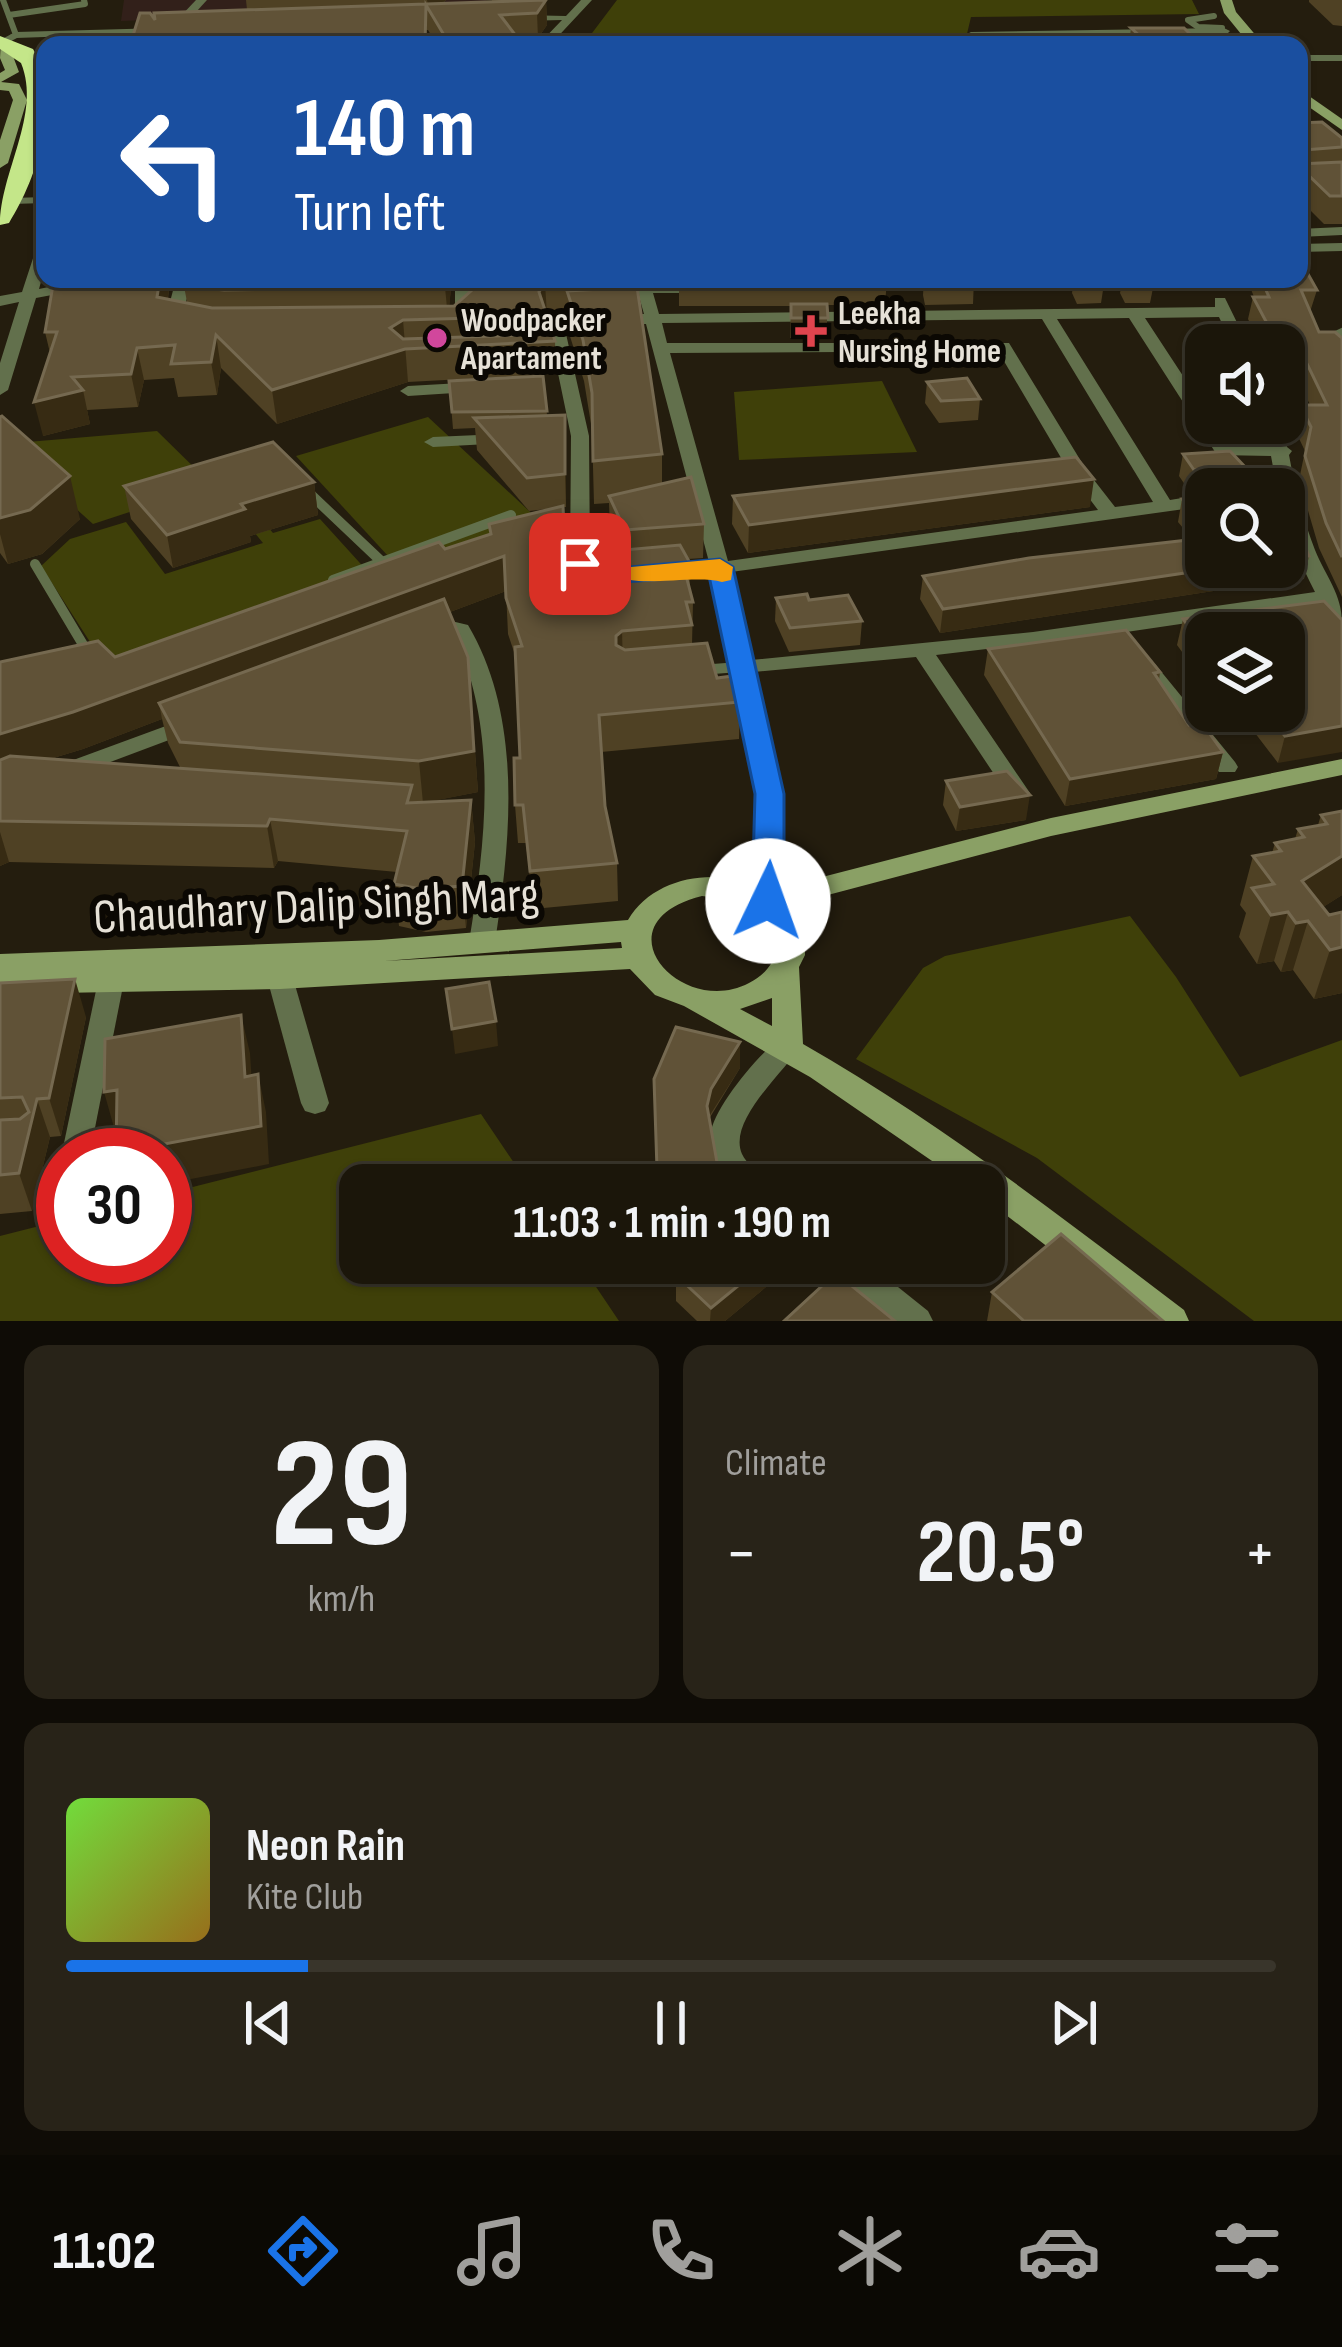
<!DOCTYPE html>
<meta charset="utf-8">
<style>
body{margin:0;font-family:"Sofia Sans Condensed",sans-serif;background:#282318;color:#f1f3f6;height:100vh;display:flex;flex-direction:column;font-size:45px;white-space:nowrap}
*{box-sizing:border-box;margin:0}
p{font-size:39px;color:#a09f9c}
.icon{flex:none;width:66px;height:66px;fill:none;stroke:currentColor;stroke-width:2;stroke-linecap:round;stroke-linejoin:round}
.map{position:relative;height:1321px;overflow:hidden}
.side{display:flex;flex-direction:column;gap:24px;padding:24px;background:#0f0c06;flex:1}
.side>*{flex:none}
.guide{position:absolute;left:36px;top:36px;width:1272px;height:252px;border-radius:24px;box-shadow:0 3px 9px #0004,0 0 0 3px #39352b;background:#1a4fa0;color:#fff;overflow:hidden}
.buttons{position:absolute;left:1185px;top:324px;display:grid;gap:24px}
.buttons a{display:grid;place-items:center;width:120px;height:120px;border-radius:24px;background:#1b160a;box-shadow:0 3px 9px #0004,0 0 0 3px #39352b;font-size:60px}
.speed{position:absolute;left:36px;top:1128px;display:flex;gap:24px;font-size:60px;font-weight:700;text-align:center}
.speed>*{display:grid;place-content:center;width:156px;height:156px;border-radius:50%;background:#1b160a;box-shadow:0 3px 9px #0004,0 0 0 3px #39352b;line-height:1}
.speed .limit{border:18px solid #d22;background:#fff;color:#111}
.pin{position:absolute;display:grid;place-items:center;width:102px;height:102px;color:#fff;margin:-51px;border-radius:24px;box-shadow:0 6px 18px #0006}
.me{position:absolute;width:132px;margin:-66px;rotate:3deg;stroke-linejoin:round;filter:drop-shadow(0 0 9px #0008)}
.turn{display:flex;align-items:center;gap:42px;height:252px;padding:0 60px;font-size:54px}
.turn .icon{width:156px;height:156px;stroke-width:2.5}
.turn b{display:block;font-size:84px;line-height:102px}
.big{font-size:90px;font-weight:700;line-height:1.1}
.side .widget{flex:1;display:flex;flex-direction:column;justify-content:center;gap:18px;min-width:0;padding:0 42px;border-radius:24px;background:#282318}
.side .dial{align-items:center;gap:0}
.dial b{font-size:156px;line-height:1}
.song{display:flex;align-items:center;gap:36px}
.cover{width:144px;height:144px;border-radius:18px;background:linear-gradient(135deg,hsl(100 70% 55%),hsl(40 70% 35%))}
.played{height:12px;border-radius:6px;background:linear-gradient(90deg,#1a73e8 20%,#39352b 20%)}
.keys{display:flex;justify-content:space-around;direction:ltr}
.heat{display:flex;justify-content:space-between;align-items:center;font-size:66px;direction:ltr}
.side .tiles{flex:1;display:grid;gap:24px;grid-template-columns:1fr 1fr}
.widget:last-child{grid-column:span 2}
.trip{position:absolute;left:339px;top:1164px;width:666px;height:120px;border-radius:24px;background:#1b160a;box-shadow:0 3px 9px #0004,0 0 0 3px #39352b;font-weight:700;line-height:120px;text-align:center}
.dock{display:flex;height:192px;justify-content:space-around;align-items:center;background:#0b0904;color:#a09f9c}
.dock .icon{width:84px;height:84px}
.dock .on{color:#1a73e8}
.dock b{font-size:54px;color:#f1f3f6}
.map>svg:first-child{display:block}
</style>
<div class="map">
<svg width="1342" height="1321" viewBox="0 0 1342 1321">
<rect width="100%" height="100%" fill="#241d0e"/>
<path fill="#32201a" d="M124 0H487L470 9 121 21Z"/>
<g fill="#3f4009">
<path d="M617 0H1192L1199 14 971 17 966 38 930 45H583Z"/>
<path d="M882 381 917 452 739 460 734 392Z"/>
<path d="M428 417 541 522 400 569 296 456Z"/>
<path d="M157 431 212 485 93 524 4 444Z"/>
<path d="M236 490 273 533 320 519 369 573 103 662 41 566 70 539 126 522 165 574 263 543 223 494Z"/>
<path d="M1130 916 1176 977 1240 1077 1342 1040V1321H1254L1037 1158 856 1059 923 968 945 956Z"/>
<path d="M481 1114 529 1185H360V1263H580L619 1321H0V1236L63 1220V1257H165V1194Z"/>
</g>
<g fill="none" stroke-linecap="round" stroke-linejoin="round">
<g stroke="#62704c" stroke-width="6">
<path d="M9 15 85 4 84 0"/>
<path d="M1214 16 1188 20 1198 27 1222 28"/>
<path d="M1118 37H1143"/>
<path d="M1195 41 1231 40"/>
<path d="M1 43 16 35 3 0"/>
<path d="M1299 58H1342"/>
<path d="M12 201 45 200"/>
</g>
<g stroke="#62704c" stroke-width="8">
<path d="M1299 233 1342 231"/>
<path d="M1342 332 1327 339 1342 357"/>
</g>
<g stroke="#62704c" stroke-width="10">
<path d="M307 491 382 562"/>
<path d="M35 564 88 653"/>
<path d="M333 580 511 515"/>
<path d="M700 670 739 667"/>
</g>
<g fill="#62704c" fill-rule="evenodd">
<path d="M196 0H207L186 23H178V19Z"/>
<path d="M581 0H592L550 45H538L562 20 520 21 515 18 520 15 566 16Z"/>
<path d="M163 28 165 30 159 33 16 38 10 35 16 32Z"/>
<path d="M1224 28 1230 31 1228 33 1073 38 1079 45H1067L1062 38H971L965 35 971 32Z"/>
<path d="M45 239V267L39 289 87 279H118L110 284 36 298 8 390 0 395V363L19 302 0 306V296L22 292 38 243Z"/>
<path d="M1342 243V251L1299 252V244Z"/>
<path d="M176 279H192L181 321 186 328 178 333 172 331 165 321Z"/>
<path d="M455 279H471V320L463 325 455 320Z"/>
<path d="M634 279H650L651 283H704L712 288 704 293H653L659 314 1215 307V298H1225L1248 345H1232L1219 317 1145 318 1206 411V423H1214L1228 446H1269L1263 423H1281L1287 447 1292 451 1289 455C1295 488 1303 519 1315 550 1326 577 1342 594 1342 623L1335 621 1322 603 1106 635 936 655 1030 793 1026 798H1010L916 657 754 672 782 794 780 901 777 907H759L756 901 758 794 732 672 728 667 731 664 712 574 665 578 655 572 665 566 709 562 646 324 564 325 589 436 590 562 603 575 600 579H586L570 564 571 436 547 320 555 315 644 314ZM1129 318 1217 455 1271 456 1277 489H1284C1284 526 1298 559 1315 592L1033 632 751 660 731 572 1206 506V494L1170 500 1057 319ZM1042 319 1153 502 1115 507 1087 471 1009 343H667L662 323ZM998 351 1070 473 1098 510 728 561 670 353Z"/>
<path d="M1216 280 1219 283 1211 288 861 291 853 286 861 281Z"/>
<path d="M479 382 485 383V391L408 396 400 391 408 386Z"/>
<path d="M501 434 507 435V443L433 447 424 442 433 437Z"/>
<path d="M447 620 468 625C523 718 511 839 495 942L491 949 482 951 473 949 469 942C486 841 499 728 453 633L429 637 419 631 422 627Z"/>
<path d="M1148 663 1155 664 1235 762 1238 767 1235 772H1219L1141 674 1137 669 1141 664Z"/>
<path d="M193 716 201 718 204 723 201 728 73 776 65 778 54 771 57 766Z"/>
<path d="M280 968 289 971 293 978 329 1103 325 1111 315 1114 305 1111 301 1103 267 978 271 971Z"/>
<path d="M111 971 120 974 124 981 92 1143 88 1151 78 1155 68 1151 64 1143 98 981 102 974Z"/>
<path d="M788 1035 798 1038 801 1045C786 1071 727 1120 742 1154 747 1165 761 1173 767 1185H734C720 1169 710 1156 711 1133 712 1110 766 1042 788 1035Z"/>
<path d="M831 1263H868L928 1311 933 1321H894L835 1272Z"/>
</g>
<g fill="#8aa065" fill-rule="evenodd">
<path d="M1220 0H1232L1236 12 1264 45H1250L1224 13Z"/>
<path d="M1 39 8 43 19 72 1 82 19 84 27 100 8 163 0 168V140L13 100 9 91 0 90V73L5 70 0 58Z"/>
<path d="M1299 89 1342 119V130L1299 100Z"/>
<path d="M1342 759V775L1051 836 790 905 805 931V955L799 967 803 1044C938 1121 1060 1216 1184 1310L1189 1321H1144L984 1198V1185H967L810 1077 684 1006 655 995 630 969 280 989 0 994V954L379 940 628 920C655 874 723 866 768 891L1051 818ZM702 896C735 900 780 905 776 948 775 964 763 976 749 983 681 1019 595 923 702 896ZM621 942 622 948 384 961ZM772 998V1026L740 1009Z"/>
</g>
<path fill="#c4e689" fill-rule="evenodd" d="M0 36 33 49C63 99 38 177 9 223L0 225C0 172 42 114 21 63L0 49Z"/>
</g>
<g fill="#4f4124" fill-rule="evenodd">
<path d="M246 0H446L442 4 492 2V0H546L547 25 538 38 519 39 523 45H437L428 30 130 45 155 19 247 10Z"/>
<path d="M1309 0H1342V26L1333 25 1309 2Z"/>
<path d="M1131 28 1201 45H1129Z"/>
<path d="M1299 123 1342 138V224H1324L1299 199Z"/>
<path d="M54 279H168L169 289 168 299 187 302 184 286 452 279 449 306H454L472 290 473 279H637L662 454V484L704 524 703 558 688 559 690 563V589L693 602 692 645 717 678 740 702 739 739 601 752 605 806 617 863 618 901 533 909 526 843H518L515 805 520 758 516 658 508 634 506 591 450 612 468 657 478 792 426 802 471 800 475 842 466 928 426 932 399 926 394 884 397 872 278 861 274 868 9 862 0 866V662L115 657 490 535 489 524 556 508 529 511 477 450 475 428 453 429 449 381 543 376 547 415 566 447V507H563L564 529 579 554 619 550 610 530 609 503 594 504 592 430 584 381 568 330 567 313 547 314 548 334 555 341 556 374 408 382 277 424 221 368 217 395 178 397 174 378 144 380 138 407 87 410 90 424 43 436 50 353 45 332ZM162 719 168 743 181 769 50 759 83 749Z"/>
<path d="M679 279H887L885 305H827V338H790L791 306H679Z"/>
<path d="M924 279H974L973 304 925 305 923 295Z"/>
<path d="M1074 279H1102L1104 284 1101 303 1077 304 1072 293Z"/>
<path d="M1123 279H1152L1154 283 1150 303H1125L1120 293Z"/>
<path d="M1247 279H1299L1317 290 1310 312 1319 332 1342 338V597L1319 548 1299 480 1305 451 1294 428 1300 405H1310L1292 366 1284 356V345H1261L1248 319 1253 297H1254Z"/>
<path d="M927 382 980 399 978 420 939 423 925 403Z"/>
<path d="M0 417 80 519 42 554 8 564 0 553Z"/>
<path d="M1183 454 1266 489H1206L1190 492 1179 476Z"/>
<path d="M314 482 318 515 250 536 251 542 173 568 131 519 124 486Z"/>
<path d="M1206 494V567H1284V508L1309 556 1304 579 1272 582 940 633 920 599 923 576 1192 539 1178 522 1182 499 1206 496Z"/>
<path d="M733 496 1090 507 748 553 732 524Z"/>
<path d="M776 598 809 600 862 621 860 645 789 652 775 621Z"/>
<path d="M1183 619 1342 620 1278 763 1255 733 1246 735 1225 711H1284L1206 633V685L1177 645Z"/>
<path d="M988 649 1160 672 1159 681 1189 725 1223 752 1216 779 1065 806 984 675Z"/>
<path d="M946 781 1026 820 956 831 943 805Z"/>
<path d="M1342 811V895L1323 907 1329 915 1342 912V993L1314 999 1293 970 1281 972 1274 961 1257 964 1239 937 1246 913 1240 905 1253 856 1272 853 1275 843 1295 839 1298 829 1318 825 1321 815Z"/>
<path d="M0 983 86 1017 61 1136 50 1137 32 1211 0 1214Z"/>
<path d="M740 1068 709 1119 718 1168V1185H657L654 1079Z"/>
<path d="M692 1263H790L789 1268 725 1321H697L676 1301V1275Z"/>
<path d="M992 1292 1163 1321H987Z"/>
</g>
<g fill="#372b13">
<path d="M427 0H446L430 13Z"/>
<path d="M546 0 547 25 538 38 537 13Z"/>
<path d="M160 279H168L169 289 163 328 157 297Z"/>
<path d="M446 279H452L448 319 445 287Z"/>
<path d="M545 283 547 315 539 292Z"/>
<path d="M403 320 408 382 277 424 272 390Z"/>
<path d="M216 335 221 368 217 395 211 362Z"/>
<path d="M137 348 144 380 138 407 131 374Z"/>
<path d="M83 390 90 424 43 436 34 402Z"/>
<path d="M565 415 566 447V507L565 474Z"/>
<path d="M1210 468 1205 490 1190 492 1194 470Z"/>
<path d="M70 476 80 519 42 554 8 564 0 534V518Z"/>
<path d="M1094 479 1090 507 748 553 749 525Z"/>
<path d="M314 482 318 515 250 536 251 542 173 568 167 535 241 504Z"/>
<path d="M504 556 506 591 167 718 159 703 162 719 83 749 0 774V734Z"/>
<path d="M690 563 689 599 683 564Z"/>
<path d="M1225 567H1276L1272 582 940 633 943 609Z"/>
<path d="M622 631 623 668 617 672 616 636Z"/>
<path d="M468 657 478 792 423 803 419 761Z"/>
<path d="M1252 711H1261L1255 733 1246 735Z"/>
<path d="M1342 726V752L1278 763 1285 736Z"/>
<path d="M1223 752 1216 779 1065 806 1070 779Z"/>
<path d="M1030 795 1026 820 956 831 960 807Z"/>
<path d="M471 800 475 842 466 928 462 886Z"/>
<path d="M270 819 278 861 274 868 267 826Z"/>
<path d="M0 832 9 862 0 866Z"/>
<path d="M1342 856V895L1300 922 1308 921 1293 970 1281 972 1296 923 1302 881Z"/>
<path d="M1288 912 1274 961 1257 964 1271 915Z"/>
<path d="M1342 947V993L1314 999 1330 950Z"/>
<path d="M75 979 86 1017 61 1136 49 1098Z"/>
<path d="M241 1015 250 1053 254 1115 245 1077Z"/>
<path d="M496 1021 498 1046 455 1054 452 1029Z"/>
<path d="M740 1042V1068L710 1115 707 1132V1106L711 1089Z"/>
<path d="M258 1074 266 1112 269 1164 165 1184V1155H117L116 1153Z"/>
<path d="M117 1090 128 1128 115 1131 104 1092Z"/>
<path d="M37 1099 50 1137 32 1211 19 1173Z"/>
<path d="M766 1263H790L789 1268 725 1321H710L711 1308Z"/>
</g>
<g fill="#605237" stroke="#756950" stroke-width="3">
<path d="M546 0 537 13 500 15 523 45H450L426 5 425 45H130L140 13H150L155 20 154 13Z"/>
<path d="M1131 28H1184L1201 45H1150Z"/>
<path d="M663 41 687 45H579V42Z"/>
<path d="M1322 122 1342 138V147L1304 150 1299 155V123Z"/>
<path d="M1342 162V196H1330L1299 166V164Z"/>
<path d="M1299 258 1317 290H1301L1319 332H1335L1342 338V557L1326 523 1305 456 1311 427 1300 405H1327L1297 343 1285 327H1269L1253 297H1269L1261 279H1299Z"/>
<path d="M54 279H160L157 297 212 308 454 306 472 290 473 279H602L545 283 539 292 547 316 403 320 390 328 403 339 553 334 555 341 405 349 272 390 216 335 211 362 171 364 175 345 137 348 131 374 72 377 83 390 34 402 57 332H45Z"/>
<path d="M185 279H446L445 287 224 290 184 286Z"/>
<path d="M925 279H974L976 284 926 285Z"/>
<path d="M1077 279H1102L1104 284H1079Z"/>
<path d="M1126 279H1152L1154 283H1128Z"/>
<path d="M637 287 662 454 593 461 592 393 583 340 567 291Z"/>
<path d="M791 304H827L828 318H791Z"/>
<path d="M543 376 547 411 452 412 449 381Z"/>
<path d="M967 378 980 399 941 401 927 382Z"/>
<path d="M565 415V474L527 478 474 418Z"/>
<path d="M2 416 70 476 30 510 0 518V417Z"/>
<path d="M273 442 314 482 241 504 245 509 167 535 124 486Z"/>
<path d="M1230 451 1266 489H1207L1214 487 1215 472 1210 468 1194 470 1183 454Z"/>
<path d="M1076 457 1094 479 749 525 733 496Z"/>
<path d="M691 477 704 524 625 530 609 496Z"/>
<path d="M1206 496V528L1182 499Z"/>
<path d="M563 506 564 529 579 554 680 545 690 563 683 564 693 602H686L692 625 622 631 616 636V645L625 650 707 643 717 678 733 676 740 702 599 715 605 806 617 863 530 871 523 805H515L514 758H520L515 647 522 646 506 598 504 556 73 712 0 734V662L98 641 115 657 439 542 445 549 491 534 489 524Z"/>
<path d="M1284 508 1293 518 1309 556 1284 559Z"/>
<path d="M1206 538V567H1225L943 609 923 576 1029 558Z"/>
<path d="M807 594 809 600 848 595 862 621 790 628 776 598Z"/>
<path d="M444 599 468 657 474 751 419 761 180 742 159 703Z"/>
<path d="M1324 601 1342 620V726L1285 736 1265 711H1284V633H1206V651L1183 619Z"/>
<path d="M1126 630 1160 672 1154 673 1189 725 1202 723 1223 752 1070 779 988 649Z"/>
<path d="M10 756 412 785 407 803 471 800 462 886 421 889 394 884 407 831 270 819 267 826 0 821V760Z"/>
<path d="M1007 771 1030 795 960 807 946 781Z"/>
<path d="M1342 811V856L1302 881 1329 915 1342 912V947L1330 950 1308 921 1296 923 1288 912 1271 915 1252 888 1274 884 1253 856 1281 851 1275 843 1304 837 1298 829 1327 824 1321 815Z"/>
<path d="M75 979 49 1098 37 1099 19 1173 0 1175V1120L20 1119 29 1112 22 1097 0 1098V983Z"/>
<path d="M489 982 496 1021 452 1029 446 989Z"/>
<path d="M241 1015 245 1077 258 1074 261 1126 116 1153 117 1090 104 1092 105 1039Z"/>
<path d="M676 1027 740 1042 711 1089 707 1106 718 1168 657 1169 654 1079Z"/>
<path d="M1061 1234 1163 1321H1024L992 1292Z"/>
<path d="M692 1263H766L711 1308 676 1275Z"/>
<path d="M836 1273 895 1321H784Z"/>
</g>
<path fill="#1a73e8" stroke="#114b97" stroke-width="3" d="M580 556 607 569 720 559 733 567 784 794V901L780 909H757L752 901 755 794 709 576 595 584 567 564Z"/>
<path fill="#f59e0b" d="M720 559 733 567 731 580 722 582C695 574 634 589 618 575L631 567Z"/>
<path fill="#e0444e" stroke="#0b0803" stroke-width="4.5" d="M805 313h12v12h12v12h-12v12h-12v-12h-12v-12h12z"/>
<circle fill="#d1479c" stroke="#0b0803" stroke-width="4.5" cx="437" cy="338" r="12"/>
<g text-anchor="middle" stroke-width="12" stroke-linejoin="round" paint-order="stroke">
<g font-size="33" font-weight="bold" fill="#e6e1d7" stroke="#0b0803" text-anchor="start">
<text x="838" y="324">Leekha<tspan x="838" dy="38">Nursing Home</tspan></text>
<text x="461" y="331">Woodpacker<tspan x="461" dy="38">Apartament</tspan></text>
</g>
<g font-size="48" fill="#e6e1d7" stroke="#0b0803">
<text transform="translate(316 904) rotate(-3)" y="17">Chaudhary Dalip Singh Marg</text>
</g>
</g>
</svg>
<div class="buttons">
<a><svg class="icon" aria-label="sound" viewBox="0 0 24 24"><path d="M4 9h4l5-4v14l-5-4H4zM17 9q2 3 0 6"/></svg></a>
<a><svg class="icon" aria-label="search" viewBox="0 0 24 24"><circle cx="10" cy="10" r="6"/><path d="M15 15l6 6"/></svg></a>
<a><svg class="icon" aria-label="layers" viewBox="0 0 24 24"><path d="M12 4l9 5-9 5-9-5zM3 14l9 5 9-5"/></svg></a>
</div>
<div class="speed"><div class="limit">30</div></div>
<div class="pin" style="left:580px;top:564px;background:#d93025"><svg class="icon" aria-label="arrive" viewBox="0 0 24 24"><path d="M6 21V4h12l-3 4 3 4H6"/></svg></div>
<svg class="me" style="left:768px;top:901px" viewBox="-20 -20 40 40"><circle r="19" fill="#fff"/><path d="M0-13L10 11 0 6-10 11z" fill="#1a73e8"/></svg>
<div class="trip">11:03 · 1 min · 190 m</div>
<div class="guide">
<div class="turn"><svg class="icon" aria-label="left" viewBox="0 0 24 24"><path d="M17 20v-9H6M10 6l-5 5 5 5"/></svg><div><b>140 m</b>Turn left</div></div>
</div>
</div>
<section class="side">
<div class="tiles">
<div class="widget dial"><b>29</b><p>km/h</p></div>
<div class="widget"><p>Climate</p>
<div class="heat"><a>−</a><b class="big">20.5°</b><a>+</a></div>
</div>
<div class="widget">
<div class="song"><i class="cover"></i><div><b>Neon Rain</b><p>Kite Club</p></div></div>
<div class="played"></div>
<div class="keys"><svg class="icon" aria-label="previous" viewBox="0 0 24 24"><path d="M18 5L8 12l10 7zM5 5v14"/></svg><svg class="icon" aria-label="pause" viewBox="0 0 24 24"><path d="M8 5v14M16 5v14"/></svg><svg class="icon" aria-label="next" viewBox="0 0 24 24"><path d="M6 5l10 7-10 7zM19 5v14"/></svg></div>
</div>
</div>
</section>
<nav class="dock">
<b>11:02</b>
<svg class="icon on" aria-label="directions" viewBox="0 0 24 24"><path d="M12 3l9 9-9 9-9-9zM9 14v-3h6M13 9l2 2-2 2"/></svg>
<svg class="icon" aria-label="music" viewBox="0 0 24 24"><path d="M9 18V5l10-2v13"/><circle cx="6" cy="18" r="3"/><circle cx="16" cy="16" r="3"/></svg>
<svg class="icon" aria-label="phone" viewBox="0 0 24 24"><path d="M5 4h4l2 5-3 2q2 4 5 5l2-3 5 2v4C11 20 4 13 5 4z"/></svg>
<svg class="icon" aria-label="climate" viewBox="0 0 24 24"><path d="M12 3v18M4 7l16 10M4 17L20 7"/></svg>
<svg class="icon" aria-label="car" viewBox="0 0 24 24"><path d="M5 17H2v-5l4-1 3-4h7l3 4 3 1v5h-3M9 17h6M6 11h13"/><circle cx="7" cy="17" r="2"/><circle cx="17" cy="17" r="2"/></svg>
<svg class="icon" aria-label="filters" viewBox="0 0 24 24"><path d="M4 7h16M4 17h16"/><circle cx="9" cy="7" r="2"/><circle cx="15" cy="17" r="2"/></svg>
</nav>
